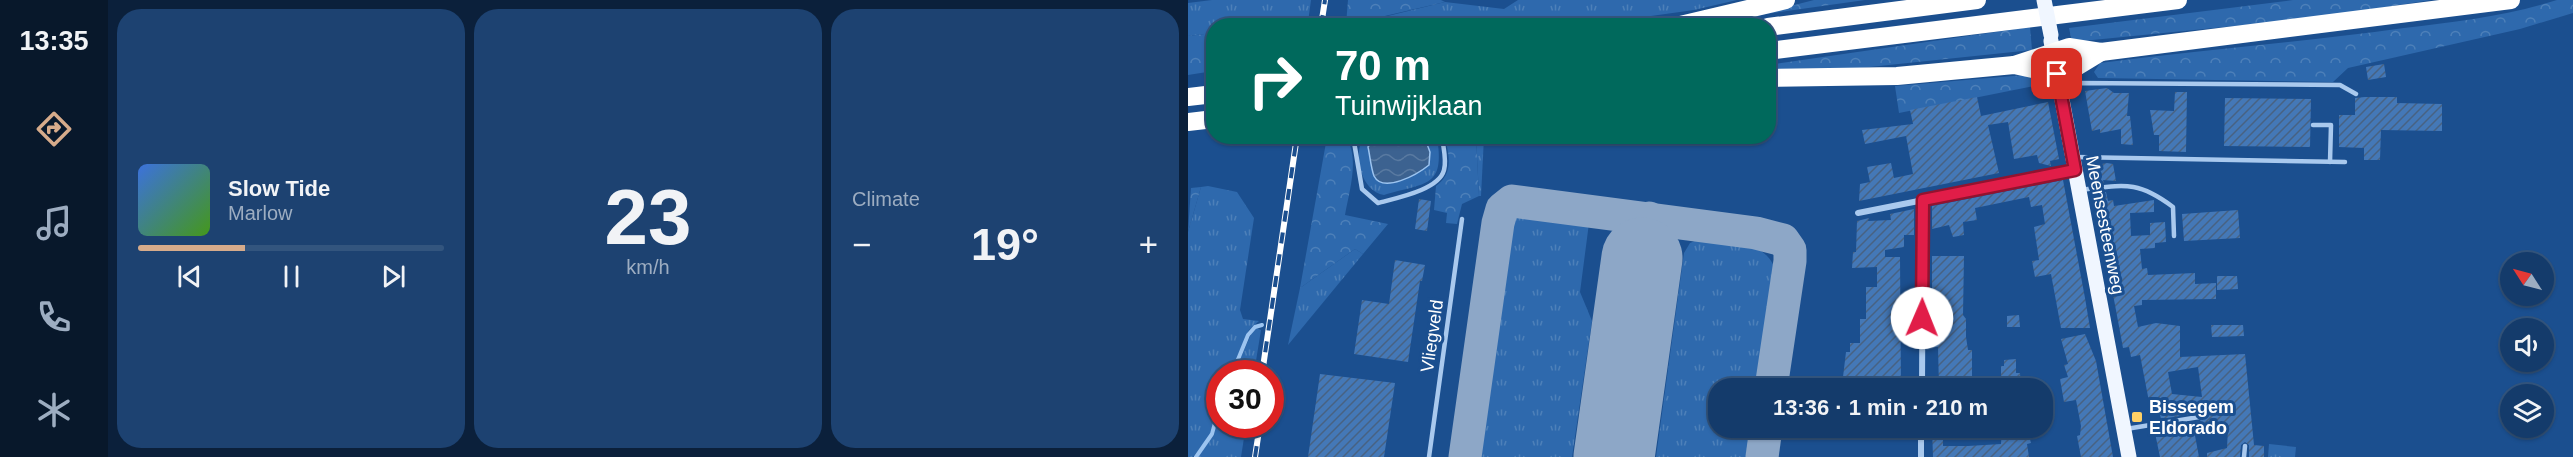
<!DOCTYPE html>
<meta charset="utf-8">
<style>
body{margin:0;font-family:Arial,sans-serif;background:#1d4271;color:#f1f3f6;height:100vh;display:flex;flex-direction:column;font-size:22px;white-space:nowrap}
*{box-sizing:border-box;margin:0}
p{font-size:20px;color:#9dadc1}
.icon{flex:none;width:33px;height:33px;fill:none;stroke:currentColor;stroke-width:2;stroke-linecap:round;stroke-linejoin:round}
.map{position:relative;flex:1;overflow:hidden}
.side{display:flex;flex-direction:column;gap:9px;padding:9px;background:#0b203b;width:1080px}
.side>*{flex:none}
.guide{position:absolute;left:18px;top:18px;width:570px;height:126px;border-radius:24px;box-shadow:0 2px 4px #0004,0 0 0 2px #33557e;background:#00695c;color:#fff;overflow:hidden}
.needle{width:39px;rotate:306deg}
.buttons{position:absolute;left:1312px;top:252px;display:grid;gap:12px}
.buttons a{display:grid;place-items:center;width:54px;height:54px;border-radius:50%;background:#143b6b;box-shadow:0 2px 4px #0004,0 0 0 2px #33557e;font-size:30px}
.speed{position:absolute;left:18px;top:360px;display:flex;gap:12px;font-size:30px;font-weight:700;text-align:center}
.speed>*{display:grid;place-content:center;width:78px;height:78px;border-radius:50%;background:#143b6b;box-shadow:0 2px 4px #0004,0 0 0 2px #33557e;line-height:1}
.speed .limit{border:9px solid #d22;background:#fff;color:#111}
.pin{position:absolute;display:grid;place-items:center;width:51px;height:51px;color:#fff;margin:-26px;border-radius:12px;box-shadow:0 3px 9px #0006}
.me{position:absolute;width:66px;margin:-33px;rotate:1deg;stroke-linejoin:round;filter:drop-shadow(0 0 4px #0008)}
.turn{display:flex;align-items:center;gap:21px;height:126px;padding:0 30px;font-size:27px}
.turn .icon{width:78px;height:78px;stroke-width:2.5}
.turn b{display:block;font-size:42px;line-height:51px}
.big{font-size:45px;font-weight:800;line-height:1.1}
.side .tile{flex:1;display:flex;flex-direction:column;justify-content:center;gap:9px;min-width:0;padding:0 21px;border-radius:24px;background:#1d4271}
.side .dial{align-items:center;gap:0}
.dial b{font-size:78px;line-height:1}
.song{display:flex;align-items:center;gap:18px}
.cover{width:72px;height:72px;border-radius:9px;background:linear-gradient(135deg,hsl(220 70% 55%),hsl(100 70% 35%))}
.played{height:6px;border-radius:3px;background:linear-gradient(90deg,#d6ab8b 35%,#33557e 35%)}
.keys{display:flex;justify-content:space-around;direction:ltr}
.heat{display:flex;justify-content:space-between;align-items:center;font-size:33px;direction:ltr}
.side .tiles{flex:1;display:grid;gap:9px;grid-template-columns:repeat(3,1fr)}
.trip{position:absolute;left:520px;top:378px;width:345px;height:60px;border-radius:24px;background:#143b6b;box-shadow:0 2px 4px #0004,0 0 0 2px #33557e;font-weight:800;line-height:60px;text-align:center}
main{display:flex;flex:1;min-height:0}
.tabs{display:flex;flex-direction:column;width:108px;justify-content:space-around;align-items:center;background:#08182b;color:#9dadc1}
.tabs .icon{width:42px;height:42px}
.tabs .selected{color:#d6ab8b}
.tabs b{font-size:27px;color:#f1f3f6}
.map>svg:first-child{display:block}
</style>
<main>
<nav class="tabs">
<b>13:35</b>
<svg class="icon selected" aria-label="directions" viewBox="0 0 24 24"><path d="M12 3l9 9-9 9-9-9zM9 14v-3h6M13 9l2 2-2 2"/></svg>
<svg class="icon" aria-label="music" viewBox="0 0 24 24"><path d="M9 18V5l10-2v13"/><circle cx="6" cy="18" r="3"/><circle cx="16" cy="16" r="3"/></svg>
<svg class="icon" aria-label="phone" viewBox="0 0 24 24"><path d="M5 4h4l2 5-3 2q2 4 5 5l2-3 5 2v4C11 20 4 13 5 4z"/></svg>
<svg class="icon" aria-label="climate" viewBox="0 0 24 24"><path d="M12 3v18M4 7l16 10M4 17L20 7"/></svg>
</nav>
<section class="side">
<div class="tiles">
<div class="tile">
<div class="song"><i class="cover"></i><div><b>Slow Tide</b><p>Marlow</p></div></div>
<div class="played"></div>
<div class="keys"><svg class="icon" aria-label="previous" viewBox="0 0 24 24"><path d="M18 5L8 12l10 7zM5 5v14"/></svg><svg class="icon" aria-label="pause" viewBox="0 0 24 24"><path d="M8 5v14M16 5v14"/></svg><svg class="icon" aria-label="next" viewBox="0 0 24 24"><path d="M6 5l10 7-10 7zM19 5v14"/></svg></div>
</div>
<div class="tile dial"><b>23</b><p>km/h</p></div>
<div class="tile"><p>Climate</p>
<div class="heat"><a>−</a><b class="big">19°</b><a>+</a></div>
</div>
</div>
</section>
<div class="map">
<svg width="1385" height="457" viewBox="0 0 1385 457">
<defs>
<pattern id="grass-tufts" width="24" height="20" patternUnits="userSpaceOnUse" patternTransform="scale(1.5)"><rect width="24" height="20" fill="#2e69ad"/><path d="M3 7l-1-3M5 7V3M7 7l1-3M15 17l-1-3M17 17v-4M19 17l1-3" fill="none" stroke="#4d80b9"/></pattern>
<pattern id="forest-crowns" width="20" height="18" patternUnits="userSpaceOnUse" patternTransform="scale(1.5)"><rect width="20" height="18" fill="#2e69ad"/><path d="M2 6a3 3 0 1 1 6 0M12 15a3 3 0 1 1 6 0" fill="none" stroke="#4d80b9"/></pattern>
<pattern id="water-waves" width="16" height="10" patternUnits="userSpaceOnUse" patternTransform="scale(1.5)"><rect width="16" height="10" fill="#3c6290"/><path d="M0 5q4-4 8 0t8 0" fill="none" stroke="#597aa1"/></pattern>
<pattern id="building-hatch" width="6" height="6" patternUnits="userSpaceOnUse" patternTransform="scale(1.5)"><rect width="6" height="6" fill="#4478b7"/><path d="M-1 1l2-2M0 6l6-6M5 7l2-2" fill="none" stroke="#486282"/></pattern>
</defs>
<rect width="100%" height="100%" fill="#1b4f8f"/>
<g fill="url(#grass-tufts)">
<path d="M24 0H123L120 22 88 26H26L25 33 0 36V3Z"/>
<path d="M330 0H549L506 10 391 26H159L257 2 316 9Z"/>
<path d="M175 137H249C257 188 239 182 196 195 173 191 165 156 175 137Z"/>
<path d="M288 137H296L293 196H291Z"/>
<path d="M20 186 49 192 66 218 52 310 55 319 71 321 61 330 42 373 32 374 31 400 22 436 5 457H0V232L13 187Z"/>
<path d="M336 213 401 223 392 292 404 321 384 457H287L319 229 328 215Z"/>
<path d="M514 238C544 242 580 239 589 275L574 388H531V428H568L564 457H468L496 253 502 243Z"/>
<path d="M167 249 175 254 100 345 112 288Z"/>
<path d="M68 328 73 330 66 373H46L64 332Z"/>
<path d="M31 408 32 424 58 425 53 457H9L26 435Z"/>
<path d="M1081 444 1108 447 1107 457H1080Z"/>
</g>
<g fill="url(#forest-crowns)">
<path d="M160 0H253L257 2 158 25Z"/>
<path d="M626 0H677L563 16Z"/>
<path d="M1105 0H1243L1128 18 884 42 881 28Z"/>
<path d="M1369 0H1385V13L1332 29 1160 68 1145 82 910 78 906 72 912 63C1013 50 1115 42 1216 28 1268 22 1319 16 1369 0Z"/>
<path d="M842 27 844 50 672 68 581 69 580 65Z"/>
<path d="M25 33V71L0 75V36Z"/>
<path d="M848 74 861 83 711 113 707 86Z"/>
<path d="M139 137H158C172 158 161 192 157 215L200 224 175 254 167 249 112 288Z"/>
<path d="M257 137H288L291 196 274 204 269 224 258 223 259 213 246 210 248 186C266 173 261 156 257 137Z"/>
<path d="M13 187 0 232 3 188Z"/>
</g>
<path fill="url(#water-waves)" stroke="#9cc4f0" stroke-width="1.5" d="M236 136 242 152 241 165C230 174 195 194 186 176 183 168 182 156 180 147L184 141 205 137Z"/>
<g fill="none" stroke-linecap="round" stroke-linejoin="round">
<g stroke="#9cc4f0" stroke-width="4">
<path d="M44 374 60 335 67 327 74 325"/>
<path d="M8 457 24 434 32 404"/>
</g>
<g stroke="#8da7c7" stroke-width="33">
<path d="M454 258 461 218"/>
<path d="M277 457 310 223 314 209 324 201 568 233 595 240 602 250V261L583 388"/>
<path d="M574 457 578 428"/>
</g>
<path stroke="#8da7c7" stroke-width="81" d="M426 457 454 258"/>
</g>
<g fill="url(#building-hatch)" fill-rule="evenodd">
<path d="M1196 64 1198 77 1180 80 1178 67Z"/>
<path d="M919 88 926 93H941L939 116H942L945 145 933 144V129L912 133V129L904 131 897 91Z"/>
<path d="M987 92H999L998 152 971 151V135H966L962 110 986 111Z"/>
<path d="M789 97 793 116 860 102 871 159 862 161 863 166 851 163 849 155 826 159 820 122 800 125 811 173 671 201 672 184 682 182 679 167 703 163 706 178 725 174 718 136 677 144 674 130 725 124 722 110Z"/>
<path d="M1177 97H1209V103L1254 104V131L1193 130 1192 160H1176V148L1151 147V115H1167V98Z"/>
<path d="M1037 98 1123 99 1122 147 1036 146Z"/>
<path d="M919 163 925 164 928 181 915 180 916 183 905 184 903 166Z"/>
<path d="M875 180 897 298 902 328H873L863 274 847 277 844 261 851 260 846 227 857 224 854 205 843 207 841 197 787 208 789 220 775 222 776 235 765 237 761 225 744 229V206Z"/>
<path d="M918 192 920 201 925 200 926 206 966 200V212L942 213 943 236 962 235V223L977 222 978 242 967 243V248L952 249 954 269 959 268 960 275 1007 273V284L1028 283V299L954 300V305L946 306 950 327 968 323 992 326V357L1057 354 1066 445 1076 446V457H1061V445L1057 442 1053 445 1052 457H1019V453L1039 448 1040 428 1005 425 1011 457H972L967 433 976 432 975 428 1012 421 1015 416 1010 413 973 419 971 410 963 412 952 355 943 357 941 347 935 348 933 337 906 193ZM1010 367 1014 397 984 394 980 372Z"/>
<path d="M231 199 243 201 239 231 227 229Z"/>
<path d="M726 209V235H716V247L697 250V257H712L713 388H691L692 385H682V377H655L658 352H662V343H672V319H678V287H689V267L664 268 665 252H668L669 221 681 218 680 221 703 220 702 214Z"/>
<path d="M1050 210 1052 238 996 241 994 214Z"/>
<path d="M744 256H776L775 315 778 319V337L780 350H784V378H780V388H751L750 347H744Z"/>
<path d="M207 260 237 265 234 281H232L220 362 166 354 174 300 201 304Z"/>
<path d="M1029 276H1049L1050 289 1029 290Z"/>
<path d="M831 315 832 327H819V316Z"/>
<path d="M1023 325H1055L1056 336 1024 337Z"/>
<path d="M897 334 908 361 925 457H893L889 436 892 435 893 426 888 400 876 402 872 379 880 377 876 365 880 364 873 339Z"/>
<path d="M828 359V373H832L833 388H813V366H816V360Z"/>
<path d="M132 374 207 383 196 457H120Z"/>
<path d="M744 428H755V446H780L813 444 814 428H839L843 443 839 444 841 457H745Z"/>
</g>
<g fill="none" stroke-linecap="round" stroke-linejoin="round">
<g stroke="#a9c9ee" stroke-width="4.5">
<path d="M874 87 889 83 1152 85 1168 94"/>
<path d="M1125 125H1143L1142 162"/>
<path d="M165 136 174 189 190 203C208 198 251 190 256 170 259 160 255 147 254 136"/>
<path d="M887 157 1157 162"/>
<path d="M893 190C936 185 949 180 985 207L986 236"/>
<path d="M938 429 1011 417"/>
<path d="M241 457 274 219"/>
<path d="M1056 457 1057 446"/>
</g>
<g stroke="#a9c9ee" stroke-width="6">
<path d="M670 213 887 170"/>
<path d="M734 388 735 200"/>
<path d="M733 457V428"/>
</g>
<path stroke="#f0f6ff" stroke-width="15" d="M863 41 941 457"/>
<g stroke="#fff" stroke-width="18">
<path d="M488 26 598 0"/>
<path d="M580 27 789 0"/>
<path d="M580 51 990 0"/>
<path d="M826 65 881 47 913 52 1323 0"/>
<path d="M580 78 709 76 826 65 869 74 885 69 913 52"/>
<path d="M0 97 26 94"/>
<path d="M0 122 26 119"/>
</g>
<g stroke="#fff" stroke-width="6">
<g id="rail">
<path d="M133 26 137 0"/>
<path d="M74 374 109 136"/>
<path d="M67 457 72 424"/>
</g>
</g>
<use href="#rail" stroke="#1b4f8f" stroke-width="4" stroke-dasharray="11" stroke-linecap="butt"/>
<path stroke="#f0f6ff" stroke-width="15" d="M856 0 863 35"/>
</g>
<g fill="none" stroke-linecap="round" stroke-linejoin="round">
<g stroke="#92132f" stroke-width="15">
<path id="route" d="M734 318 735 200 887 170 869 74"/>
</g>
<use href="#route" stroke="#e11d48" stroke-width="10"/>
</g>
<rect fill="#ffd166" stroke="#1b4f8f" stroke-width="2" x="943" y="411" width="12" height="12" rx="3"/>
<g text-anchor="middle" stroke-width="6" stroke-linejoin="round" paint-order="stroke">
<g font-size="18" fill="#fff" stroke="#1b4f8f">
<text transform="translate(917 225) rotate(79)" y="6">Meensesteenweg</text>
<text transform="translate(244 336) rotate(-82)" y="6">Vliegveld</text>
</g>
<g font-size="18" font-weight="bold" fill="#fff" stroke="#1b4f8f" text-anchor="start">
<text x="961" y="413">Bissegem<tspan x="961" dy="21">Eldorado</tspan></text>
</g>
</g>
</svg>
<div class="buttons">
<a><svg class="needle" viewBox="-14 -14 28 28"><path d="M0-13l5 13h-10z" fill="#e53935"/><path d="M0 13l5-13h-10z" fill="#9dadc1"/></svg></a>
<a><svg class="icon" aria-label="sound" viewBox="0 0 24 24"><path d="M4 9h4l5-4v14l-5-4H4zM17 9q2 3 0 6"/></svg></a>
<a><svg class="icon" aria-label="layers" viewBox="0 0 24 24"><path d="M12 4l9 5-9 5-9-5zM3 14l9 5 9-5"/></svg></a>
</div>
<div class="speed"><div class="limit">30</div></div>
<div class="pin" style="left:869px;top:74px;background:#d93025"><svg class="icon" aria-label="arrive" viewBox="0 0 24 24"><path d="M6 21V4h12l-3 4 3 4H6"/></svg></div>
<svg class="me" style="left:734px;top:318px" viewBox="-20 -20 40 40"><circle r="19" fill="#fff"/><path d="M0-13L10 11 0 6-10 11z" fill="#e11d48"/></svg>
<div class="trip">13:36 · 1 min · 210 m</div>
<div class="guide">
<div class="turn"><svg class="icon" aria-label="right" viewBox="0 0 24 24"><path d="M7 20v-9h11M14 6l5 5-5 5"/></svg><div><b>70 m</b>Tuinwijklaan</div></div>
</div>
</div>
</main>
